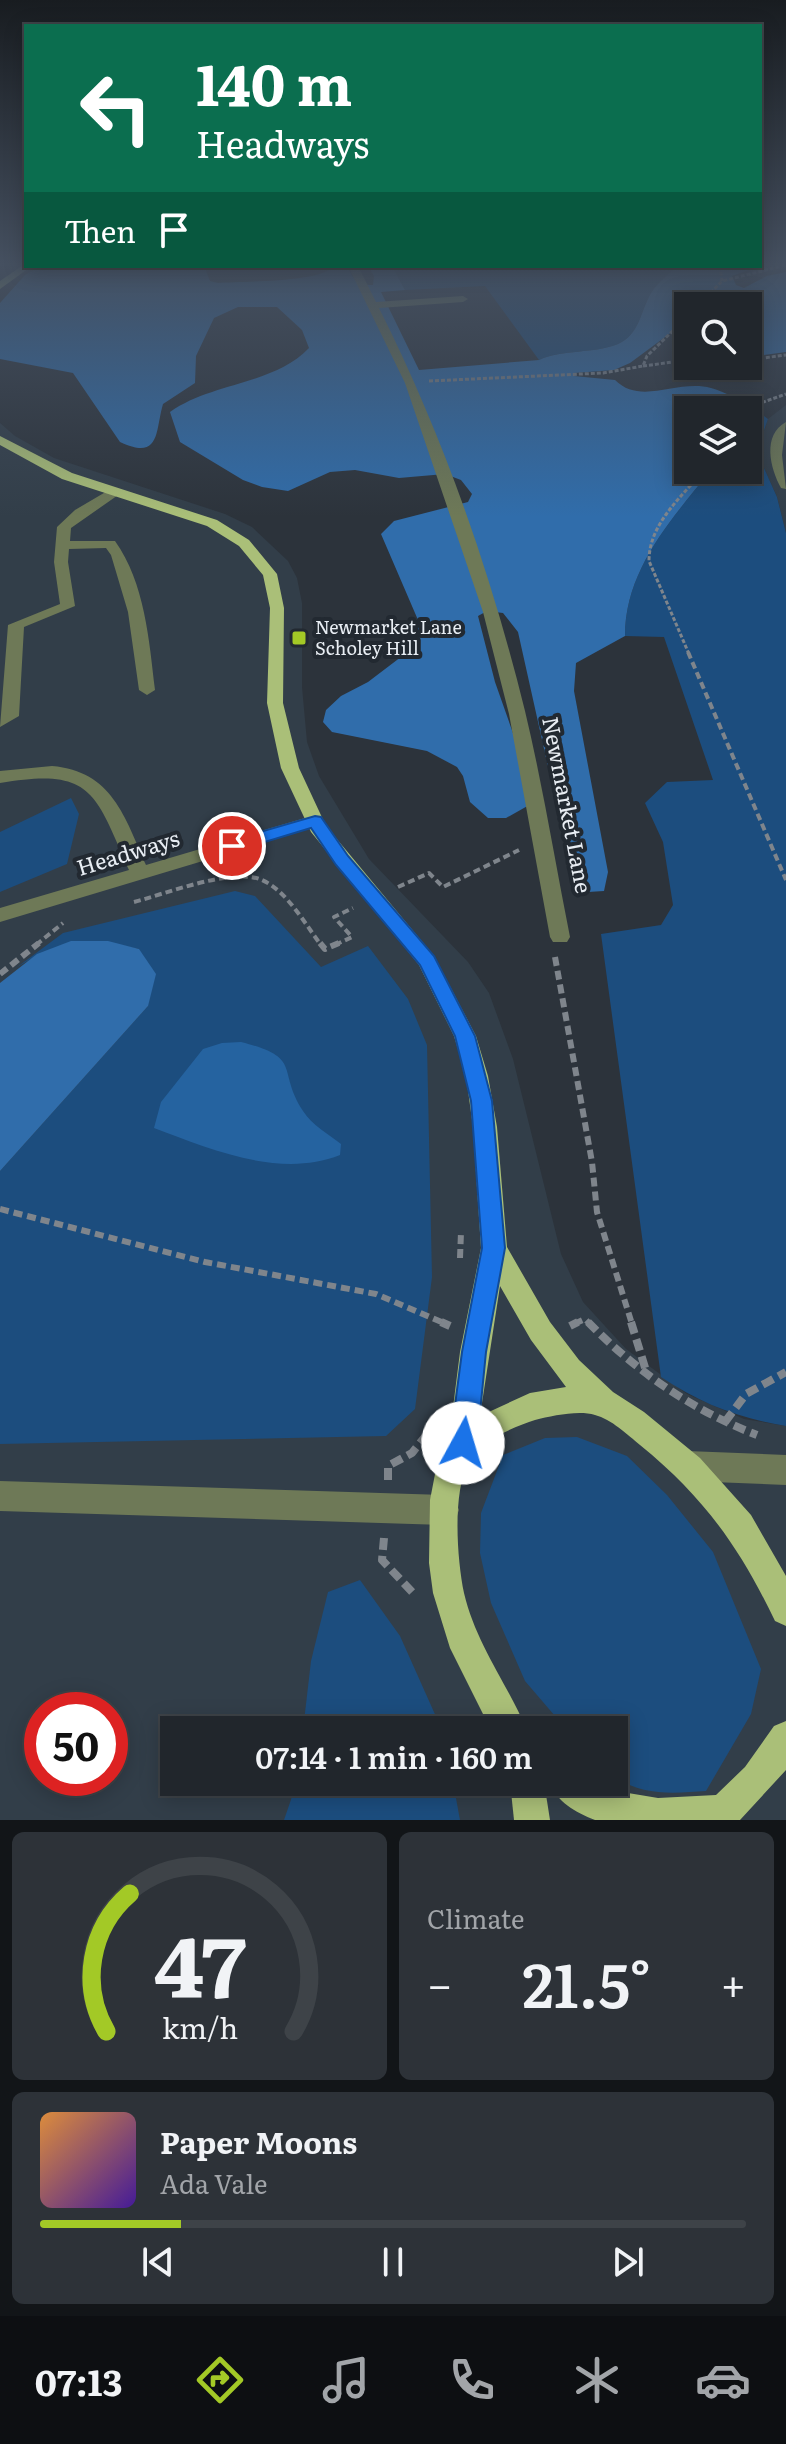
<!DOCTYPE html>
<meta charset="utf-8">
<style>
body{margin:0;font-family:Literata,serif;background:#2d3238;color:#f1f3f6;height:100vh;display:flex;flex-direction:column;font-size:30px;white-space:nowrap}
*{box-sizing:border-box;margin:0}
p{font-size:26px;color:#a2a5a9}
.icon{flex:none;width:44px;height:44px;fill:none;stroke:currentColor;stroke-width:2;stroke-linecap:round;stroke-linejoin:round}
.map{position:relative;height:1820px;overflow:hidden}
.side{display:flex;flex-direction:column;gap:12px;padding:12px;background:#121518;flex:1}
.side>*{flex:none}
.hud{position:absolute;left:24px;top:24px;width:738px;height:244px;border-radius:0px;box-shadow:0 4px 20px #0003,0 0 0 2px #3e4348;background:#0b6e4f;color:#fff;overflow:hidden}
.fabs{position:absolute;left:674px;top:292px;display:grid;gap:16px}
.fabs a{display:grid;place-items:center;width:88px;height:88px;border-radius:0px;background:#21262c;box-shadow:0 4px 20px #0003,0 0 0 2px #3e4348;font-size:40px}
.speed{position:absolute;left:24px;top:1692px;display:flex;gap:16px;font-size:40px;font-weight:700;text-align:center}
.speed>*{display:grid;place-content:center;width:104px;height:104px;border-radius:50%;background:#21262c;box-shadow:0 4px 20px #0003,0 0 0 2px #3e4348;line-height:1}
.speed .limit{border:12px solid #d22;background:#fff;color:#111}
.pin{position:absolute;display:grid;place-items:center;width:68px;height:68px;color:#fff;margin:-34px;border:4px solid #fff;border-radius:50%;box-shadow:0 2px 8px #0007}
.me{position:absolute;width:88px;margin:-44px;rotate:6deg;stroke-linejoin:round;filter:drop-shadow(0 0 6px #0008)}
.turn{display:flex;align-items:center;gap:28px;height:168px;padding:0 40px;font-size:36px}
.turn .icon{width:104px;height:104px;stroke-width:2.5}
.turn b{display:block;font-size:56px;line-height:68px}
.then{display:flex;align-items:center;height:76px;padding:0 40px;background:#0003;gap:16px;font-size:30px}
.big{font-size:60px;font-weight:600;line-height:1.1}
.side .card{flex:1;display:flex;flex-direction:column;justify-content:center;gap:12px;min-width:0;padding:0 28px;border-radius:12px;background:#2d3238}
.side .dial{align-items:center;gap:0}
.dial svg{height:208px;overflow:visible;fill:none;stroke:#3e4348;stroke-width:7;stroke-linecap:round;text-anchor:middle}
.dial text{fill:#f1f3f6;stroke:none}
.song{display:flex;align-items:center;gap:24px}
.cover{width:96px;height:96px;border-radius:12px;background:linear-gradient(135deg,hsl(30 70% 55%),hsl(260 70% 35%))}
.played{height:8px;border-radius:4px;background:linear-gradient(90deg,#a3c926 20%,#3e4348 20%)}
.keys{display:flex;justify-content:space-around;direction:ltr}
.heat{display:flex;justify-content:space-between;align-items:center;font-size:44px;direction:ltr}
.side .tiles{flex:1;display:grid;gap:12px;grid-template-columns:1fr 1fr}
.card:last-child{grid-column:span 2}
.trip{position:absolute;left:160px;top:1716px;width:468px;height:80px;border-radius:0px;background:#21262c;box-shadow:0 4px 20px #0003,0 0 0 2px #3e4348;font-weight:600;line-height:80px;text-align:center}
.dock{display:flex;height:128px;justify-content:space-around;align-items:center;background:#0d0f12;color:#a2a5a9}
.dock .icon{width:56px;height:56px}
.dock .current{color:#a3c926}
.dock b{font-size:36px;color:#f1f3f6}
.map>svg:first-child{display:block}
</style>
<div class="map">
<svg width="786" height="1820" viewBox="0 0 786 1820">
<rect width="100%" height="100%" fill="#2c333b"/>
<g fill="#323e49" fill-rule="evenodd">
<path d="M786 405V533L777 497 764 468 760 442 768 419Z"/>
<path d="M0 423 15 436 54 458 225 514 252 527 288 561 297 578 302 603V687L307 742 319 776 369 859 468 962 489 993 513 1059 561 1254 583 1302 626 1349 687 1394 744 1419 786 1426V1820H0ZM42 1710H110V1778H42ZM174 1730H614V1782H174Z"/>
</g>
<g fill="#1c4d7e">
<path d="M392 266H677C668 275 657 283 651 293 640 312 640 334 618 344 593 354 563 349 539 360L485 286 405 290Z"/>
<path d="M756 410 768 419 760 442 764 468 777 497 786 533V1426C739 1418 701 1404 661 1377L601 934 661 925 673 905 663 842 645 803 667 782 713 780 664 637 625 636C625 569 672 519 711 470H748V429Z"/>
<path d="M71 798 79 814 67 864 0 892V832Z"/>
<path d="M235 891 255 896 321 967 368 946 408 999 427 1045 432 1277 415 1409 386 1436 0 1444V1171L148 1006 139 949C87 936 61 939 16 968L63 933Z"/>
<path d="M577 1437 627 1456 667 1495 713 1552 761 1669 751 1714 706 1791C676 1793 639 1797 614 1775V1730H567L525 1681 491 1603 480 1553 481 1513 503 1455 545 1438Z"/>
<path d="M360 1580 400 1636 442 1730H303L311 1661 328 1592Z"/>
<path d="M297 1782H453L460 1820H284Z"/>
</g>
<g fill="#306dab">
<path d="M41 266H204L210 281 218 283C241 281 321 283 334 266H347C353 279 358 286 373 285L374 276 368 266H392L405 290 381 292 419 370 539 360C563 349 593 354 618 344 640 334 640 312 651 293 657 283 668 275 677 266H759L732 276 736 285 744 288 767 276 786 272V352L748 357V306H688V324L680 326 630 363 614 370 574 373V376L615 380C641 406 677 379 711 388 726 392 742 402 756 410L748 429V410H688V470H711C672 519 625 569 625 636L576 663 574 691 608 872 604 891 588 892 570 878 565 843 518 632 503 613 487 611 478 616 495 682 532 787 531 804 506 818H488L470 802 463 776 457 767 427 751 332 732 323 722 326 710 341 696 368 682 418 644V620L381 534 394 521 468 502 472 494 461 480 445 474 399 478 355 470 330 472 288 491 262 487 243 480 180 442 170 412C212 382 274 385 309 348L302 330 277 307H238L214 318 196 356 195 383 163 404C155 431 161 461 120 442L73 373 0 359V303L25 275Z"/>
<path d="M71 941H108L139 949 156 974 148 1006 0 1171V983L37 954Z"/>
</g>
<path fill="#2563a0" d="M241 1042C304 1058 276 1069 303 1111 312 1125 328 1134 341 1144L340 1155C280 1179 210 1149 154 1128L161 1102 203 1049 222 1043Z"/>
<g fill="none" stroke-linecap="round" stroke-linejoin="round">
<g stroke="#7f858c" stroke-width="3" stroke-dasharray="4 2" stroke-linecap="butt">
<path d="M720 266 722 281"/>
<path d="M698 306 722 281 786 265"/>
<path d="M748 360 786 355"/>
<path d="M643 366 688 360"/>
<path d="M429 381 603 373 643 366 647 356 688 316"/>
<path d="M748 420 755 405 786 394"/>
<path d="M689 654 649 561C649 523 682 497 704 470"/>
</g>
<g stroke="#7f858c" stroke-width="4" stroke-dasharray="7 4" stroke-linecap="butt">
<path d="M688 652 786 880"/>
<path d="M398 887 429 873 443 887 519 850"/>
<path d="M134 902C165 894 233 867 262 880 287 891 305 924 321 945"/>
<path d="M36 945 63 923"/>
<path d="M335 945 352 937 334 917 353 908"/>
</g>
<g stroke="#7f858c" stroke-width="6" stroke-dasharray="9 5" stroke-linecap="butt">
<path d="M320 943 325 949 339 943"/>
<path d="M555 957 592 1162 597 1212 632 1324"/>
<path d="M0 974 39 943"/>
<path d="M0 1209 205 1262 376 1294 446 1324"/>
<path d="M460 1258 461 1232"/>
<path d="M574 1324 585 1319 590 1324"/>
</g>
<g stroke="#7f858c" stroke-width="8" stroke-dasharray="12 6" stroke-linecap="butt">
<path d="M441 1322 450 1326"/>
<path d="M588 1322C637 1372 692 1410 757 1435"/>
<path d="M631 1322 647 1374"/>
<path d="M570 1326 578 1322"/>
<path d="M725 1422 746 1394 786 1372"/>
<path d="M388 1480V1466L412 1453 432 1428"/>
<path d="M384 1538 382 1560 415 1595"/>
</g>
<g fill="#6e7957" fill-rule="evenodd">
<path d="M348 266H358L376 302 463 296 468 299 463 302 379 308C443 435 491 573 525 711 543 786 555 862 570 937L567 942H553L550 937 509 714 483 612 405 383Z"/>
<path d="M786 422 782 455 786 489 781 488C770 468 762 435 786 422Z"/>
<path d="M109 490 121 493 71 528 70 541H115C145 583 149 640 155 690L147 695 139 690 128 612 111 555 106 548 69 549 68 562 75 606 24 627 19 716 0 727 8 625 60 604 54 562 57 527 75 510Z"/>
<path d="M52 766C112 771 125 817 146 865L315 815 324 821 322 825 0 922V908L129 870C95 793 93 767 0 783V771Z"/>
<path d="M687 1451 786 1455V1485L687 1481 677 1476 672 1466 677 1456Z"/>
<path d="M0 1481 444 1495 455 1499 459 1510 455 1521 444 1525 0 1511Z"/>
</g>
<g fill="#aabf78" fill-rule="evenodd">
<path d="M26 263 29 268 0 289V281Z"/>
<path d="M0 436 72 473 217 520 249 540 277 574 284 608 283 703 299 768 326 826 434 956 476 1036 488 1076 497 1127 507 1247 550 1322 579 1360 613 1392 644 1412 700 1458 751 1515 786 1576V1626L775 1621C740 1548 704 1497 640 1445 628 1435 611 1419 595 1415 578 1410 552 1416 535 1420 515 1426 479 1442 469 1461 452 1492 457 1559 464 1593 476 1644 507 1683 527 1730H491L450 1648 433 1593 429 1563 430 1500 436 1469 449 1439 460 1352 481 1248 473 1127 466 1076 454 1036 419 965 311 832 281 768 267 703 270 608 263 575 239 546 207 526 62 479 0 445ZM500 1286 531 1340 566 1387 530 1393 480 1416Z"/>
<path d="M786 1721V1770L740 1820H595C575 1812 557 1802 549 1782H594L610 1790 658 1798 716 1795 745 1767 774 1726Z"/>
<path d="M510 1782H544L550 1820H514Z"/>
</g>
</g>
<linearGradient id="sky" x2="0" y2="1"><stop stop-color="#181c20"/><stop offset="0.51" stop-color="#455060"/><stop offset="1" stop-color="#455060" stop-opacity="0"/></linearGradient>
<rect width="786" height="517" fill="url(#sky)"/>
<path fill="#1a73e8" stroke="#114b97" stroke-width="2" d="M315 816 321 817 348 856 434 956 475 1036 492 1101 505 1248 486 1352 477 1443 473 1453 463 1457 454 1453 450 1443 462 1352 482 1248 471 1101 455 1036 420 965 336 865 311 828 232 852 223 846 226 842Z"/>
<rect fill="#a3c926" stroke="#222931" stroke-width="3" x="291" y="630" width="16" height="16" rx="4"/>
<g text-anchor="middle" stroke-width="8" stroke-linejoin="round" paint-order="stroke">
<g font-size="18" fill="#e8edf3" stroke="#222931" text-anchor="start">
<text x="315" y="634">Newmarket Lane<tspan x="315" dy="21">Scholey Hill</tspan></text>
</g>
<g font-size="22" fill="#e8edf3" stroke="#222931">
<text transform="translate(567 805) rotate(79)" y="8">Newmarket Lane</text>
<text transform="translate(128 853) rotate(-17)" y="8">Headways</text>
</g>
</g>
</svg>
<div class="fabs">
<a><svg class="icon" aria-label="search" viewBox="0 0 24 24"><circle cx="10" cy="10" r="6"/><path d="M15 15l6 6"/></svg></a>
<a><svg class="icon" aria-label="layers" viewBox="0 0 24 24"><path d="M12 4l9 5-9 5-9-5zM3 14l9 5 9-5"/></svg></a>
</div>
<div class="speed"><div class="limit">50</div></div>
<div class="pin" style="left:232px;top:846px;background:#d93025"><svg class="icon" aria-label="arrive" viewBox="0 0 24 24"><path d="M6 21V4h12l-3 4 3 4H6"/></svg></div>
<svg class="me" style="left:463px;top:1443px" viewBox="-20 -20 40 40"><circle r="19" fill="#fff"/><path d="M0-13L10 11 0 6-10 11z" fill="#1a73e8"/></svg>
<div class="trip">07:14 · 1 min · 160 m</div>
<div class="hud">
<div class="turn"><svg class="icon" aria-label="left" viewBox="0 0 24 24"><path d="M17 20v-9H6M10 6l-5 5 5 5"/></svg><div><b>140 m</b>Headways</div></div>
<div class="then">Then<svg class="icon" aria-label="arrive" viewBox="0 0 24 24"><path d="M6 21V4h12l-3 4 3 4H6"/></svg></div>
</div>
</div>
<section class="side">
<div class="tiles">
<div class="card dial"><svg viewBox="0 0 100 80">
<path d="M14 69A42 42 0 1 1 86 69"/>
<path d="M14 69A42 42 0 0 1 23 16" stroke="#a3c926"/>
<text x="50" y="56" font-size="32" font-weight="700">47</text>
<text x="50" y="72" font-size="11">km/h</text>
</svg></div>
<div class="card"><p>Climate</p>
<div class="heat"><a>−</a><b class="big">21.5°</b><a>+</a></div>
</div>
<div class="card">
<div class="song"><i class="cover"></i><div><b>Paper Moons</b><p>Ada Vale</p></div></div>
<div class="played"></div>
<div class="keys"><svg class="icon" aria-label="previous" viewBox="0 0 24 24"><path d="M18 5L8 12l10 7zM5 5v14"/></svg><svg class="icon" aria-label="pause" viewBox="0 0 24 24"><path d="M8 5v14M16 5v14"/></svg><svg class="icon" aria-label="next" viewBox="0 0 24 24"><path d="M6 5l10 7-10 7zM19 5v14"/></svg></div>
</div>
</div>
</section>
<nav class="dock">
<b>07:13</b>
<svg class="icon current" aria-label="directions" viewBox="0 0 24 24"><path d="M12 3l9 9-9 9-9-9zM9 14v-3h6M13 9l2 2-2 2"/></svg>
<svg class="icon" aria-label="music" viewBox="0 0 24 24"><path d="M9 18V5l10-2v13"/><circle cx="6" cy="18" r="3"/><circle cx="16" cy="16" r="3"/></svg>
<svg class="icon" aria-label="phone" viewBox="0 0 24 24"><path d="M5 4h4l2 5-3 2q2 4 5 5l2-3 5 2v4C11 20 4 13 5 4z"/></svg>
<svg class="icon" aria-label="climate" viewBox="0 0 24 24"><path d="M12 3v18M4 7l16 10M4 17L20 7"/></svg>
<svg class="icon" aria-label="car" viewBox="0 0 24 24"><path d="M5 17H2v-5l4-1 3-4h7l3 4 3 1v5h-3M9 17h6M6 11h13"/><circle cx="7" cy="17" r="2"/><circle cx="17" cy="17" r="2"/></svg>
</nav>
